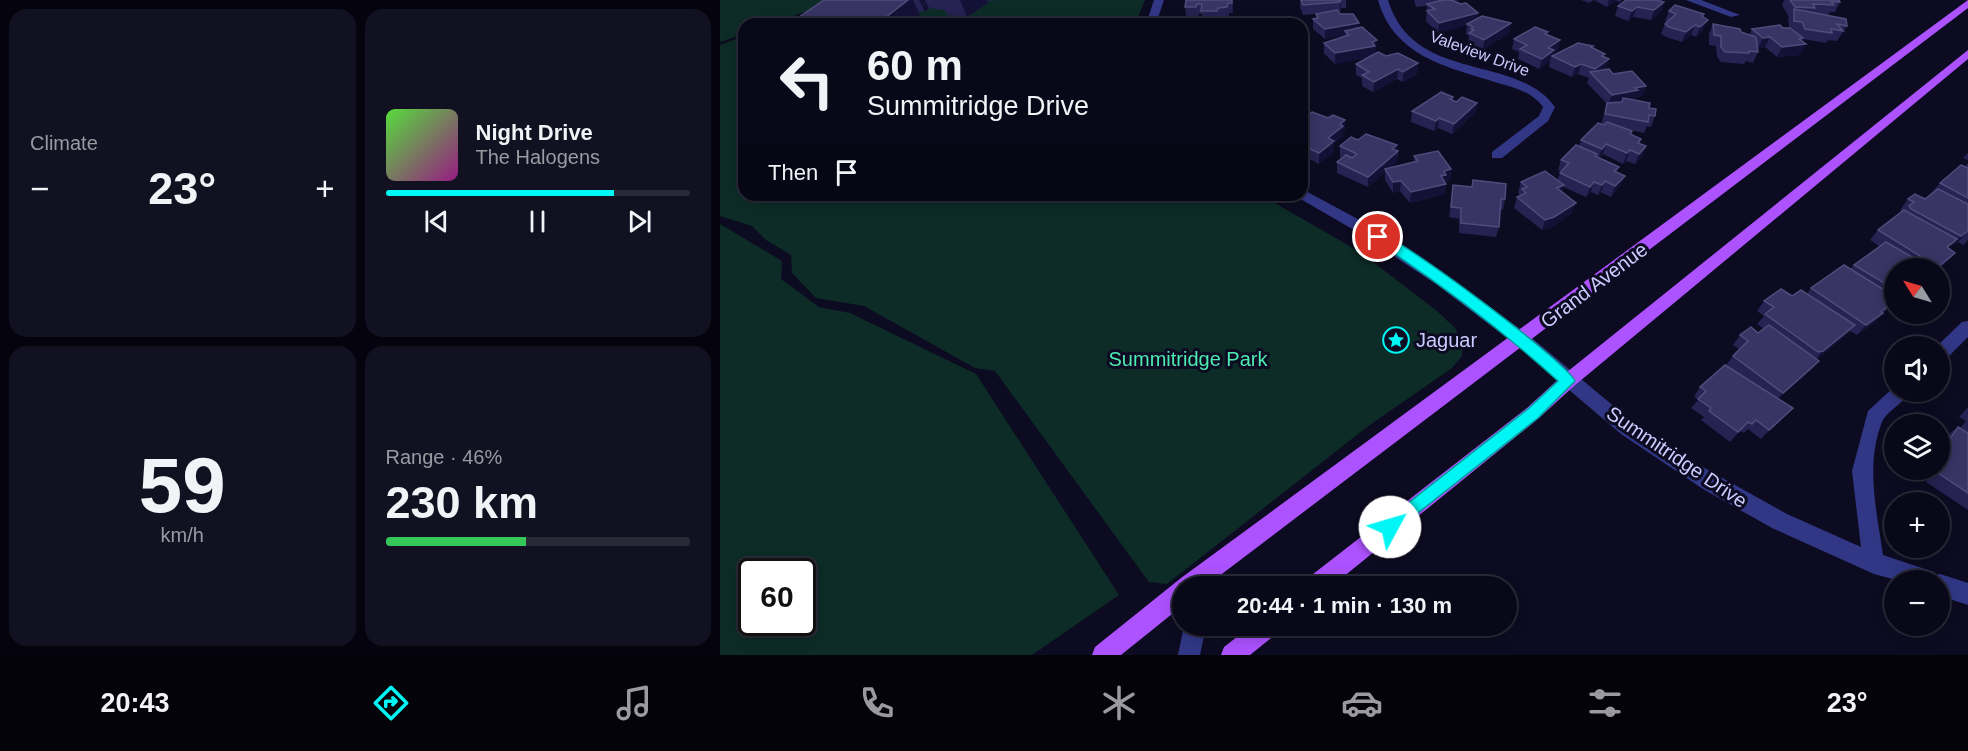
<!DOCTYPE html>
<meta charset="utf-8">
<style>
body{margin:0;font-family:Helvetica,sans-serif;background:#121122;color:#f1f3f6;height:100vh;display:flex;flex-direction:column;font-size:22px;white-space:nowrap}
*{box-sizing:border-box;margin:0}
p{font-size:20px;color:#999aa2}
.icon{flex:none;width:33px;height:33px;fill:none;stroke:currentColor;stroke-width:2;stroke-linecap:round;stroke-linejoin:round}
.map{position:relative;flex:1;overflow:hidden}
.panel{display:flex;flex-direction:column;gap:9px;padding:9px;background:#05040e;width:720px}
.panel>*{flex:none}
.hud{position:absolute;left:18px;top:18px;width:570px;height:183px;border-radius:18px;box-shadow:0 3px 15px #0003,0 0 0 2px #292938;background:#090819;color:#f1f3f6;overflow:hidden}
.needle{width:39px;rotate:307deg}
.tools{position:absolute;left:1164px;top:258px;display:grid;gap:12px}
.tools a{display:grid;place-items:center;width:66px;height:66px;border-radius:50%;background:#090819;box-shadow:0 3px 15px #0003,0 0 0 2px #292938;font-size:30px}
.speed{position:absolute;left:18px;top:558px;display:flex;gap:12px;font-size:30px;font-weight:700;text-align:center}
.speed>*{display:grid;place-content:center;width:78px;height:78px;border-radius:50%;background:#090819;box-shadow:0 3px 15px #0003,0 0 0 2px #292938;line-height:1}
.speed .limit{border:3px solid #111;border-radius:9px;background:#fff;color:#111}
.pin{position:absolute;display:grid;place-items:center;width:51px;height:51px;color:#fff;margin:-26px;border:3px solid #fff;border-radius:50%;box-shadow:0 2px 6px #0007}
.me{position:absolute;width:66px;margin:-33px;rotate:51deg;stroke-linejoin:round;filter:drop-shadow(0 0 4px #0008)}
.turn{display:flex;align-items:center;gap:21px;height:126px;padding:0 30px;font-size:27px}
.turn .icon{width:78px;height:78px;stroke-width:2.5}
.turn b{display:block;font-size:42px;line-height:51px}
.then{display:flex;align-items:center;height:57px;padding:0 30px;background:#0003;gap:12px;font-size:22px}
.big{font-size:45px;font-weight:700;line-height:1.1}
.panel .widget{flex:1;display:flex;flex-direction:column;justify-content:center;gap:9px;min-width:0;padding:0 21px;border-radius:18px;background:#121122}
.panel .dial{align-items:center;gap:0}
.dial b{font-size:78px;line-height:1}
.song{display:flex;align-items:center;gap:18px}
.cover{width:72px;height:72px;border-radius:9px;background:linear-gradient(135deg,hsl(110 70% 55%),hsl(310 70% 35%))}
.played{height:6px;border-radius:3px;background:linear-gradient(90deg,#00f6f4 75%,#292938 75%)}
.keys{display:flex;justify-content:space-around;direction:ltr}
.heat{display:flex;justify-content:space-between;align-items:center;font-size:33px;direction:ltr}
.charge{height:9px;border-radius:4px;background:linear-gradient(90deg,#34c759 46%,#292938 0)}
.panel .tiles{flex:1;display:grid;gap:9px;grid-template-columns:repeat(2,1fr)}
.trip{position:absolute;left:452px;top:576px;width:345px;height:60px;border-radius:30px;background:#090819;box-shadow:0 3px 15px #0003,0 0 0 2px #292938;font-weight:700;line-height:60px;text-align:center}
.dock{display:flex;height:96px;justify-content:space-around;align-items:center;background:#04030a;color:#999aa2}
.dock .icon{width:42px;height:42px}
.dock .current{color:#00f6f4}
.dock b{font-size:27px;color:#f1f3f6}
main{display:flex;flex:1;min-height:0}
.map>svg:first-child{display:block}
</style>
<main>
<section class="panel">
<div class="tiles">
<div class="widget"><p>Climate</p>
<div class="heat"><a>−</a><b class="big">23°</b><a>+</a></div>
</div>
<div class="widget">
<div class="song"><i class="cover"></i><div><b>Night Drive</b><p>The Halogens</p></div></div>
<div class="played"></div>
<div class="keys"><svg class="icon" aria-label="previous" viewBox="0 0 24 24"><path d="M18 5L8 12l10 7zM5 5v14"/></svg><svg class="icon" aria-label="pause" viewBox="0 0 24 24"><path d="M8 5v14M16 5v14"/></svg><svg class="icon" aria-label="next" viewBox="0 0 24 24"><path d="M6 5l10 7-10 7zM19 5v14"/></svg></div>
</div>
<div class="widget dial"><b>59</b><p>km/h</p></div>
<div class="widget"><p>Range · 46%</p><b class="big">230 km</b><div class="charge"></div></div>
</div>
</section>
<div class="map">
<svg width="1248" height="655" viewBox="0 0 1248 655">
<rect width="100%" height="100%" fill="#0c0b21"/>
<g fill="#0d2c27" fill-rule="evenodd">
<path d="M0 0H116L53 24H24V34L0 42Z"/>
<path d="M121 0H425L415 24H59Z"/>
<path d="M24 36V195H541L640 252 717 311 735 328 743 343 742 356 732 368 647 427 447 584 429 582 275 371 255 368 144 306 96 298 72 273 71 255 46 240 32 226 0 216V45Z"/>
<path d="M0 224 62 261 61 279 99 307 130 313 256 374 399 595 312 655H0ZM32 572H82V622H32Z"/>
</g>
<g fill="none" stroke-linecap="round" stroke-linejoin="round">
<g fill="#313785" fill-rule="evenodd">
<path d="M434 0H444L436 24H426Z"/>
<path d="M658 0H668C693 84 797 53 835 107L828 121 782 158H772V152L819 116 823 107C812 92 795 88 778 83 728 67 674 57 658 0Z"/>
<path d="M966 0H981L1020 15 1011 17Z"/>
<path d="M582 189 645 223 727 276 807 334 914 423 963 456 1067 514 1141 547 1132 471 1148 411 1174 387V392H1189C1184 404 1167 410 1162 422 1145 465 1157 512 1163 555L1214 572 1215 576 1220 574 1248 583V605L1220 596V580H1176L1154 574 1052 528 983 489 901 434 795 344 716 284 634 230 577 197 576 195H582Z"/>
<path d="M1248 321V337L1226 359 1220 361V346H1217L1242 322Z"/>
<path d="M477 570 499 578 502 586H466L469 573Z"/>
<path d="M464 626H486L480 655H458Z"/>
</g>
<g fill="#ac52ff" fill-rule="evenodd">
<path d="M1248 0V8L486 586H462V606L401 655H372L375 647 461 578Z"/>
<path d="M1248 50V59L854 386 819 418 612 586H585L588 578 807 408 842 376Z"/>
<path d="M531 626H559L556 634 530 655H501L504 647Z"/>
</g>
</g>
<g fill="#262251">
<path d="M104 0H280L267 1 268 3 247 17 227 15 225 10 209 8 205 12 198 11 200 15 189 24H73L72 22Z"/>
<path d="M466 0H513V13H509V17L499 18 464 24 482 17V14H479L478 17H466L465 7Z"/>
<path d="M580 0H626V8H621L620 12H619L620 14 639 23V27L656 51H655L654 54 698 63 697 74 683 82 677 79 653 92 642 86V78L636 75V64L649 57 615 64 604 53V43L625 35 605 39 593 29V19L596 18V14H597L583 15 580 7Z"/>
<path d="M694 0H741L733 1 758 13 757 19 791 23 789 33 763 50 748 43 749 36 746 34 747 25 718 33 706 21 707 6 696 7Z"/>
<path d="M861 0H874L869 3Z"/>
<path d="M874 0H902L900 2 896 1 887 7Z"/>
<path d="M938 0 944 2 941 12 931 20 913 17 908 21 895 16 898 6Z"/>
<path d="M1064 0H1119L1120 2 1115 12H1110L1108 15 1127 26 1117 41 1108 40 1106 43 1083 39 1080 55 1057 57 1045 47 1038 48V52L1033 63 1026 61 1024 64 1001 62 997 57 996 46 989 45V34L993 24 1029 35 1032 29 1069 28 1068 18 1069 17 1062 5Z"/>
<path d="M949 11 984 14 983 17V30L976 37 971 35 962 42 946 37 941 34 945 24 947 22 945 21Z"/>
<path d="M828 32 827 34 840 40 838 50 833 53V56L873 46 872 48 884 57 886 69 884 70 926 86 922 96 916 97 915 100 929 108 935 116 931 127 927 126 924 133 910 130 912 131 911 135 921 139 919 143 926 146 922 157 915 164 906 161 903 164 883 154 879 158 899 167 897 172 905 176 900 186 891 197 881 192 878 195 871 192 866 197 843 187 842 192 852 213 831 228 822 230 794 208 797 197 800 196V195L798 193 801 182 837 180 841 172 838 170 841 160 859 146 861 140 881 124 887 104 867 83 869 78 858 74 852 77 829 67 830 61 819 69 798 59 799 52 792 49 794 39Z"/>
<path d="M733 97V101L736 102 757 103 755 113 732 134 718 128 714 131 691 122 692 111Z"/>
<path d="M608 118 625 120V130L623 132V136L614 143V151L599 164 582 155V120Z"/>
<path d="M638 140 678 151 677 162 670 168 694 162V156L731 169 730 180 726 181 725 194 690 203 680 191 673 193 665 180V172L648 187 617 173V162L622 158 620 157V146Z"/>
<path d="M1248 153V160L1243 158Z"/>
<path d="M1248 163V240L1243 245 1238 242 1230 246 1228 248 1235 253 1225 263 1219 268H1174V302L1163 313 1154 323 1137 335 1130 331 1126 335 1097 359 1099 361 1090 371 1058 399 1073 408 1041 439 1028 429 1024 433 1020 431 1010 442 981 420 984 417 971 408 978 400 974 396 980 387 1006 365 1013 356 1019 349 1013 345 1020 335 1038 333 1044 329 1037 324 1044 316 1037 311 1044 301 1087 294 1091 288 1130 269 1134 265 1160 247 1150 240 1158 230 1182 211 1180 210 1188 199H1205L1212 194 1211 193 1220 183 1245 166Z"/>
<path d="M733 185 785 199 783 210 780 209 779 227 776 237 739 233V219L729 217Z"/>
<path d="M1248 407V510L1206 482 1208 479 1204 477 1208 472 1205 470H1220V443L1226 436 1238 427 1240 428 1246 421 1239 417Z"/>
</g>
<g fill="#141136">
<path d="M183 0H193L200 15 189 24H157Z"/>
<path d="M199 0H205L209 8 205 12Z"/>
<path d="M240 0H267L268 3 247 17Z"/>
<path d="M512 0H513L514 4 513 13Z"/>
<path d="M621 0V8L620 12V2Z"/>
<path d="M889 0H897L887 7Z"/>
<path d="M944 2 941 12 931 20 934 10Z"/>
<path d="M917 7 913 17 908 21 912 11Z"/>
<path d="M758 13 756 23 747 24V25L718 33 719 23Z"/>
<path d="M988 20 983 30 976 37 980 27Z"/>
<path d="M639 23V33L625 31V35L605 39V29Z"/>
<path d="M791 23 789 33 763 50 764 40Z"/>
<path d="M975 25 971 35 962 42 966 32Z"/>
<path d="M1050 37 1045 47 1038 48 1043 38Z"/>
<path d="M657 40 656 51H655L654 56 615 64V53Z"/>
<path d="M840 40 838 50 833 53 830 61 819 69 822 59 828 48Z"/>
<path d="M1086 44 1080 55 1057 57 1062 47Z"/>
<path d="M889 59 886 69 875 77 873 75 875 69Z"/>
<path d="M698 63 697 74 683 82V72Z"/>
<path d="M861 64 858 74 852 77 855 67Z"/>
<path d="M678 69 677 79 653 92 654 82Z"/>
<path d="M926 86 922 96 916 97 914 101 903 98 901 103 888 105 892 95 915 88Z"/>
<path d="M757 103 755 113 732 134 734 124Z"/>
<path d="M719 118 718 128 714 131 716 121Z"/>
<path d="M625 120V130L623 132V136L614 143V151L599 164V153L608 138 620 124Z"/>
<path d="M886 144 883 154 878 159 882 149Z"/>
<path d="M677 145V162L666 171 665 169V172L648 187V177Z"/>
<path d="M926 146 922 157 915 164 919 154Z"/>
<path d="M910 150 906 161 903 164 907 153Z"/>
<path d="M731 169 730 180 726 181 725 194 690 203 691 192 724 171Z"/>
<path d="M905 176 900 186 891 197 895 186Z"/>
<path d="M681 181 680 191 673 193V182Z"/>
<path d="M885 181 881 192 878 195 882 185Z"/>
<path d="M874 182 871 192 866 197 870 187Z"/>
<path d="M844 185 841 196 837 188Z"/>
<path d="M856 203 852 213 831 228 822 230 825 220Z"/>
<path d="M1248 232 1238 242 1231 246 1241 236Z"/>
<path d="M1235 253 1225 263 1219 268H1217Z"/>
<path d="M1174 301 1156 318 1163 313 1154 323 1137 335 1146 325Z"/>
<path d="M1135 325 1126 335 1094 361 1103 351Z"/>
<path d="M1099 361 1090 371 1054 402 1063 393Z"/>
<path d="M1073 408 1064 418 1041 439 1049 430Z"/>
</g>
<g fill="#383464" stroke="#4f4c7c" stroke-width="1.5">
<path d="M104 0H188L157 24 135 22 133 24H81L72 22Z"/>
<path d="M466 0H512V3H508L507 7 498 8 497 11H481L482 4H477L476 7H465Z"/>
<path d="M581 0H621L620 2 583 5Z"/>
<path d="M723 0H731L741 4 746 3 758 13 719 23 707 11 715 9 707 4Z"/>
<path d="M906 0H937L944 2 934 10 917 7 912 11 898 6Z"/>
<path d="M1070 0H1119L1120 2H1111L1114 5 1093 4 1095 8 1075 7Z"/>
<path d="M955 5 984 14 982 16 988 20 980 27 975 25 966 32 949 27 945 24 956 14 949 11Z"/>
<path d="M1074 9 1126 19 1127 26 1117 24 1123 31 1111 29 1112 33 1085 29 1082 22 1074 21Z"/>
<path d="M617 10 620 14H633L639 23 605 29 593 19 598 18 596 14Z"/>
<path d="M762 16 791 23 764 40 749 33 754 30 751 29 753 27 747 24Z"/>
<path d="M483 17V19L504 18 510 19V24H464V18Z"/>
<path d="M993 24 1020 29 1021 32 1036 37 1038 52 1029 51V53L1005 52 1001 47V36L994 35Z"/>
<path d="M1060 25 1063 28H1070L1083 38 1079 39 1086 44 1062 47 1050 37 1043 38 1032 29Z"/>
<path d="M642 27 657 40 652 42 655 46 615 53 604 43 629 35 625 31Z"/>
<path d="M815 27 828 32 825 34 840 40 828 48 834 50 822 59 800 49 807 45 794 39Z"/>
<path d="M858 43 873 46 871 47 885 54 882 56 889 59 875 69 861 64 855 67 832 56Z"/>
<path d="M658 52 666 56 678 53 698 63 683 72 678 69 654 82 642 75 649 72 636 64Z"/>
<path d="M889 69 893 74 912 71 926 86 915 88 918 90 892 95 870 72Z"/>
<path d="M721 92 733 97 730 99 736 102 742 97 757 103 734 124 719 118 716 121 692 111Z"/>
<path d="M903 98 930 103 929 108 936 109 935 116 929 115 928 122 885 114 887 103 902 102Z"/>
<path d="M592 112 608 118 613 115 625 120 620 124 623 126 608 138 614 141 599 153 582 145V120Z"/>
<path d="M887 122 912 131 910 134 921 139 918 143 926 146 919 154 910 150 907 153 886 144 882 149 861 140 878 123 884 125Z"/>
<path d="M646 134 677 145 672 149 678 151 648 177 617 162 626 155 632 158 637 154 620 146 631 137 638 140Z"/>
<path d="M856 145 877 154 875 156 899 167 894 171 905 176 895 186 885 181 882 185 874 182 870 187 840 173 849 163 841 160Z"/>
<path d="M718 151 731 169 724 171 726 175 721 176 726 184 691 192 681 181 673 182 665 169 698 161 694 156Z"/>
<path d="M1241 165 1248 168V198L1220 183Z"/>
<path d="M825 171 844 185 837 188 856 203 834 217 825 220 797 197 806 193 802 189 807 187 801 182Z"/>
<path d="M753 180 786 184 785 199H781L779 227 741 223V208L731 207 733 185 752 187Z"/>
<path d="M1218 189 1248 204V231L1241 236 1191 209 1189 206 1194 202 1188 199 1195 194 1205 199Z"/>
<path d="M1184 210 1237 239 1227 247 1235 253 1218 267 1158 230Z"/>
<path d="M1166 242 1211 268H1174V289L1134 265Z"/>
<path d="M1124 265 1174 296V301L1161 312 1163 313 1146 325 1091 288Z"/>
<path d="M1061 289 1072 296 1081 290 1135 325 1103 351 1098 352 1045 314 1054 307 1044 301Z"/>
<path d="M1049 325 1099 361 1063 393 1013 356 1028 341 1020 335 1031 327 1038 333Z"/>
<path d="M1005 365 1073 408 1049 430 1036 420 1032 424 1028 422 1018 432 989 411 991 408 978 399 986 391 980 387Z"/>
<path d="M1238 427 1248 433V493L1218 473 1220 471 1219 470H1220V464L1221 463 1220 462V445L1224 439 1228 442Z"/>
</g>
<path fill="#00f6f4" stroke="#00a09f" stroke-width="1.5" d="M658 232C683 240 845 360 855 381L818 418 670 535 664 533 662 527 664 522 808 409 838 381C781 329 719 283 654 240V234Z"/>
<defs>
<g id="sight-ring" transform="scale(1.35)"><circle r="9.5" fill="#0c0b21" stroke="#00f6f4" stroke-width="1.5"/><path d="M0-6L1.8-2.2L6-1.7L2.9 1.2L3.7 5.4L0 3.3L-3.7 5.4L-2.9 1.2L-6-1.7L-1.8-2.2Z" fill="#00f6f4"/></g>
</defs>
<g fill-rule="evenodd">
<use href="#sight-ring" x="676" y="340"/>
</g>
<g text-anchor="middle" stroke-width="6" stroke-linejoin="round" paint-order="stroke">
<g font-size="16" fill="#cbcbff" stroke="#0c0b21">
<text transform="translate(760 53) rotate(20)" y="6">Valeview Drive</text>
</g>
<g font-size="20" fill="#cbcbff" stroke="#0c0b21">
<text transform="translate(874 285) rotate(-37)" y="7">Grand Avenue</text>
<text transform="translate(957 457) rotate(34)" y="7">Summitridge Drive</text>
</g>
<g font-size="20" fill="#cbcbff" stroke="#0c0b21" text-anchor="start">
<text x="696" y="347">Jaguar</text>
</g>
<g font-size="20" fill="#4deab2" stroke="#0c0b21">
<text x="468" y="366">Summitridge Park</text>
</g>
</g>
</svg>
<div class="tools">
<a><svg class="needle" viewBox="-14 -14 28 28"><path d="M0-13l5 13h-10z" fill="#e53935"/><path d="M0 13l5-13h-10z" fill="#999aa2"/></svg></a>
<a><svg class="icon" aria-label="sound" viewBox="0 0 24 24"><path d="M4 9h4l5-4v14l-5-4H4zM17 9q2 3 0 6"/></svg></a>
<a><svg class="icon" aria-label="layers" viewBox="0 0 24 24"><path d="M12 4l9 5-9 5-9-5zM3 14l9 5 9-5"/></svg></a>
<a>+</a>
<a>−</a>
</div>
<div class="speed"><div class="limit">60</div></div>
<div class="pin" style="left:658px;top:237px;background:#d93025"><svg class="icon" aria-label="arrive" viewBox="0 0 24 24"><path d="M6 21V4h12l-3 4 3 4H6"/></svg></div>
<svg class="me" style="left:670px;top:527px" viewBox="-20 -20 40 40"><circle r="19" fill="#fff"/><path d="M0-13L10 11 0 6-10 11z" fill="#00f6f4"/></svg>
<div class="trip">20:44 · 1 min · 130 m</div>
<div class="hud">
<div class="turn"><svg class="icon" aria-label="left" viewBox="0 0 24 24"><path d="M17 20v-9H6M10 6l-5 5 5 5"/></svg><div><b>60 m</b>Summitridge Drive</div></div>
<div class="then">Then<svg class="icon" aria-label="arrive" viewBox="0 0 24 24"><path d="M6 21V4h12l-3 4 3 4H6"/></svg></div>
</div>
</div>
</main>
<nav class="dock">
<b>20:43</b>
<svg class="icon current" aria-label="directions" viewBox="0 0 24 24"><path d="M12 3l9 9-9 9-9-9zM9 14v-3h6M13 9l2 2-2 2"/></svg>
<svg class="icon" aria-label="music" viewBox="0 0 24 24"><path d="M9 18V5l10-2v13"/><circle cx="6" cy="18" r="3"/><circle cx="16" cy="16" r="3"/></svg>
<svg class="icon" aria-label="phone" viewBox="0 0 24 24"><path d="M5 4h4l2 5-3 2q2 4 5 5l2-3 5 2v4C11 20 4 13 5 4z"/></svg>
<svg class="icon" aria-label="climate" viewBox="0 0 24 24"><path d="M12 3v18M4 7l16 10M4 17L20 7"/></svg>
<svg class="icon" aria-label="car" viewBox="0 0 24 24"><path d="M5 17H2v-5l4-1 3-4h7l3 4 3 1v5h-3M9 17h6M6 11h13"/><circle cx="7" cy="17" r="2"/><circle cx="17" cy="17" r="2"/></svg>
<svg class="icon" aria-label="filters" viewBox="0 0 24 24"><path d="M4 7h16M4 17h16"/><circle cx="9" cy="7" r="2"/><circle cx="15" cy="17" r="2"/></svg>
<b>23°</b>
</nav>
